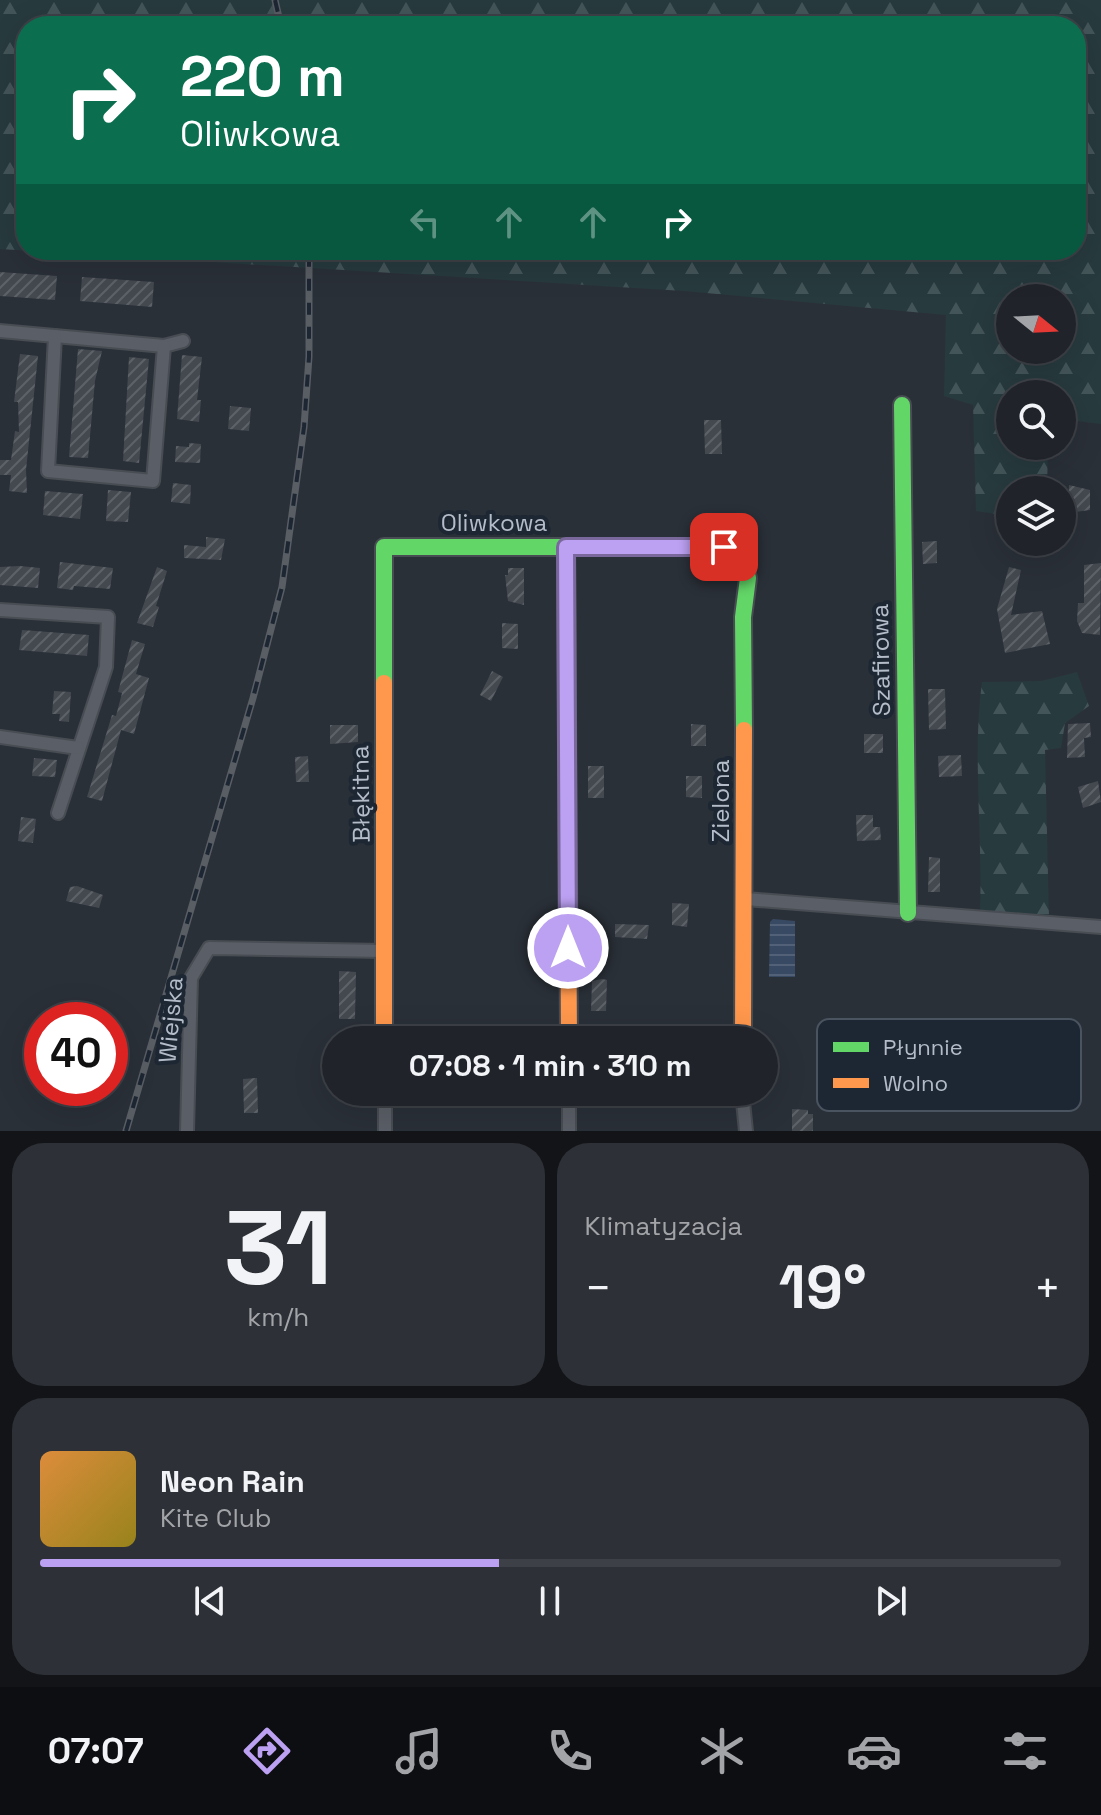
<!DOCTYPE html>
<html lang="pl">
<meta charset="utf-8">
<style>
body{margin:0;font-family:"Space Grotesk",sans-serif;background:#2d3036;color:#f1f3f6;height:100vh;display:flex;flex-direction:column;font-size:30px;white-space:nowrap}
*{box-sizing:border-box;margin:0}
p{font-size:26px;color:#a2a4a8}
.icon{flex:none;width:44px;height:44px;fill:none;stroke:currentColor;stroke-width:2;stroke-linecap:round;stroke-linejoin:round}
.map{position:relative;height:1131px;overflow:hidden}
.sheet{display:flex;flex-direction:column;gap:12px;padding:12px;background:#121417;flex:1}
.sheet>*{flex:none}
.banner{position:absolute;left:16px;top:16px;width:1070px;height:244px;border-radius:32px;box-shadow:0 8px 32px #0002,0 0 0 2px #3d4147;background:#0b6e4f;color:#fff;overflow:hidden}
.needle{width:52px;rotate:108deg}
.tools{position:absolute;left:996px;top:284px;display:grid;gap:16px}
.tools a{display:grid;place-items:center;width:80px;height:80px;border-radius:50%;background:#20242a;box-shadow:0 8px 32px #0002,0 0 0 2px #3d4147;font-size:40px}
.speed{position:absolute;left:24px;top:1002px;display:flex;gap:16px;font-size:40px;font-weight:700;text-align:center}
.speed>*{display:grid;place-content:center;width:104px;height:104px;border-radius:50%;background:#20242a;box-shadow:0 8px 32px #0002,0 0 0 2px #3d4147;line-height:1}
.speed .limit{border:12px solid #d22;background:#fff;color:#111}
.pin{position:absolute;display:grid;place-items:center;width:68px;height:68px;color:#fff;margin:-34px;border-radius:16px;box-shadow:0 4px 12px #0006}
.me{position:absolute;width:88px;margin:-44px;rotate:0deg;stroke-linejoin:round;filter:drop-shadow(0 0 6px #0008)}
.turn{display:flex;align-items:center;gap:28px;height:168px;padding:0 32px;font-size:36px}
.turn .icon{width:104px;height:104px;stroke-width:2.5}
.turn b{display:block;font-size:56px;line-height:68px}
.lanes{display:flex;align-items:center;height:76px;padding:0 32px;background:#0003;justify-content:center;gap:40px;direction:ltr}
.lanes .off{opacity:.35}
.big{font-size:60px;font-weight:800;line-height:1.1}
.sheet .tile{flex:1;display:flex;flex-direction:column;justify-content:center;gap:12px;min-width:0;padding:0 28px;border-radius:32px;background:#2d3036}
.sheet .dial{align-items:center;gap:0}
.dial b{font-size:104px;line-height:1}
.song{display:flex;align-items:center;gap:24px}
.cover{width:96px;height:96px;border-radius:12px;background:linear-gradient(135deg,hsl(30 70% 55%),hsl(50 70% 35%))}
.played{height:8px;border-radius:4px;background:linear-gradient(90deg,#bca0f2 45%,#3d4147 45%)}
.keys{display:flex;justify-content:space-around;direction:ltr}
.heat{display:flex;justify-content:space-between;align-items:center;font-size:44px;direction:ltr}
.sheet .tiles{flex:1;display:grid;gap:12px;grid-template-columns:1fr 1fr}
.tile:last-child{grid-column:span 2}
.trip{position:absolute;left:322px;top:1026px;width:456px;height:80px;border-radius:40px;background:#20242a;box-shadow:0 8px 32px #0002,0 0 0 2px #3d4147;font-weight:800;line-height:80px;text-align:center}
.dock{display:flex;height:128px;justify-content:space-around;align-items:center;background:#0d0e11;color:#a2a4a8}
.dock .icon{width:56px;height:56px}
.dock .on{color:#bca0f2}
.dock b{font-size:36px;color:#f1f3f6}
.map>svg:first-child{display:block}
</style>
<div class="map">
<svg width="1101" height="1131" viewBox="0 0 1101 1131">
<defs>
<pattern id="forest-firs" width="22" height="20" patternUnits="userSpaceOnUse" patternTransform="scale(2)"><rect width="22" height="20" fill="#273a3e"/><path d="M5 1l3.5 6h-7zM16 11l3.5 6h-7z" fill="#445559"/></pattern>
<pattern id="water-rules" width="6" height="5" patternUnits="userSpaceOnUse" patternTransform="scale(2)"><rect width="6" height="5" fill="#384963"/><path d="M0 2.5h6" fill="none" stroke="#526178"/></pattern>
<pattern id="building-hatch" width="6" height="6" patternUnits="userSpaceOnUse" patternTransform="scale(2)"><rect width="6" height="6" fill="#444950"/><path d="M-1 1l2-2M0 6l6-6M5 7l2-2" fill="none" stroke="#5d6168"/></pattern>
</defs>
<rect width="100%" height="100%" fill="#2a3038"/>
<g fill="url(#forest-firs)" fill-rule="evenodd">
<path d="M0 0H1101V424L1062 419V394H1010V446H1048L1047 490H1010V516L976 511 973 405 944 396 946 315 684 291 0 249ZM26 26H1076V250H26ZM1010 298H1062V350H1010Z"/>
<path d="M1077 672 1089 706 1065 723 1061 748 1045 750 1049 917 980 912C983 837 972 756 982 682L1041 681Z"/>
</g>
<path fill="url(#water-rules)" d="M773 919 795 921V977H769L770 922Z"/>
<g fill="url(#building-hatch)">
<path d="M0 272 57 276 55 300 0 296Z"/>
<path d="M82 277 154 282 152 307 80 301Z"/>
<path d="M78 349 102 351 95 381 88 458 69 457Z"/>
<path d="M20 354 38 356 26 470 27 493 9 491 11 475H0V460H11L15 431 19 432 18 402H14Z"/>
<path d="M182 355 202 357 197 400H201L199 422 177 419Z"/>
<path d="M129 357 149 359 139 463 123 461Z"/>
<path d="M230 406 251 408 249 431 228 429Z"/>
<path d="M704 420H721L722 454H705Z"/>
<path d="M189 443 201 444 200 463 175 462 176 446 189 447Z"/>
<path d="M173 483 191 485 190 504 171 502Z"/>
<path d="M1069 485 1090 490V510L1068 513Z"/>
<path d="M108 490 131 492 128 522 106 521Z"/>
<path d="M45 491 83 494 80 519 43 515Z"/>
<path d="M206 537 225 539 221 560 184 558V545L206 547Z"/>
<path d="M937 541V563L923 564 922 542Z"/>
<path d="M60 562 113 568 110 589 74 586 73 590 57 588Z"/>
<path d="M1101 563 1100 635 1082 633 1077 621 1078 603H1084V565Z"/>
<path d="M20 566 40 568 38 588 0 585V567Z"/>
<path d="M157 567 167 571 156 606 159 607 153 627 137 623Z"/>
<path d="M1009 567 1021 570 1011 615 1042 611 1050 644 1005 653 997 609Z"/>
<path d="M508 568H524V605L508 601 505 575H508Z"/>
<path d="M502 623 518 624V649L502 648Z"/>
<path d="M22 630 89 635 87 656 19 650Z"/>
<path d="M132 640 145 644 136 674 149 678 134 734 121 730 102 801 87 797 112 715 116 716 122 693 118 692Z"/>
<path d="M492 671 503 677 491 701 480 695Z"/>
<path d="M928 689H945L946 729 929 730Z"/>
<path d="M54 691 71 692 69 722 59 721 60 714H52Z"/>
<path d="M1090 723 1091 737 1084 738 1085 757 1067 758 1068 724Z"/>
<path d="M691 724 706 725V746H691Z"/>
<path d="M330 725H358V742L330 744Z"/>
<rect x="864" y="734" width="19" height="19"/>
<path d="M961 755 962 776 939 777 938 756Z"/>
<path d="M308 756 309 782H296L295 757Z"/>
<path d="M34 758 57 760 55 777 32 776Z"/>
<rect x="588" y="766" width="16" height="32"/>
<path d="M686 776H702V798L686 797Z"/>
<path d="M1098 781 1101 802 1083 808 1078 787Z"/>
<path d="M856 815H873V827H880L881 840 857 841Z"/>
<path d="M21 817 36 819 33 843 18 841Z"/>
<path d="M929 857 940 858V892H928Z"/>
<path d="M77 886 103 895 99 908 66 901 70 887Z"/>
<path d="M672 903 689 904 687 927 672 925Z"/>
<path d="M615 924 649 925 647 939 615 937Z"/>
<path d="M339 971 356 972 355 1019H339Z"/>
<path d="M602 979 607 980 606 1011H591L592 981Z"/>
<path d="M257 1078 258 1113H244L243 1079Z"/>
<path d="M792 1109 808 1110V1114H813V1131H792Z"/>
</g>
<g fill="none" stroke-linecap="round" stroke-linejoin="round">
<g stroke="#484c53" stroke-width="16">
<g id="street">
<path d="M0 331 164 346 183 341"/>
<path d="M55 336 48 471 153 481 164 346"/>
<path d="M0 610 108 617 106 667 58 813"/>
<path d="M0 737 78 748"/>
<path d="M746 899 1101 927"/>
<path d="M385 1092V1131"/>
<path d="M569 1092V1131"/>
<path d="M742 1092 746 1131"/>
<path d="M187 1131 191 978 209 948 384 951"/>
</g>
</g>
<g stroke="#484c53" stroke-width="20">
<g id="fast">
<path d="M902 405 908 913"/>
<path d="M384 683V547H724L744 561 748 578 743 617 744 730"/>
</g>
</g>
<g stroke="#484c53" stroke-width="20">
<g id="slow">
<path d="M566 547 569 1040"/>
<path d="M384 683V1040"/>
<path d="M743 1040 744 730"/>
</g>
</g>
<use href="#street" stroke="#5a5e66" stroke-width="12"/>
<use href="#fast" stroke="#63d668" stroke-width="16"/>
<use href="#slow" stroke="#ff974d" stroke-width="16"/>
<g stroke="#595d64" stroke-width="7">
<g id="rail">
<path d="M275 0 281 26"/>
<path d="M126 1131 253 698 282 587 304 427 309 357V250"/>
</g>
</g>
<use href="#rail" stroke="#1d2633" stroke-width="4" stroke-dasharray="12" stroke-linecap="butt"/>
</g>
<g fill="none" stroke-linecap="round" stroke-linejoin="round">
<g stroke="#7a689d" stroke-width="20">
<path id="route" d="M568 948 566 547H724"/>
</g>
<use href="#route" stroke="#bca0f2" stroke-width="14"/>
</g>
<g text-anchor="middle" stroke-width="8" stroke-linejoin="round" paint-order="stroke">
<g font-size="24" fill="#b4bcc9" stroke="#1d2633">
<text x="494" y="531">Oliwkowa</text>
<text transform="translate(881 660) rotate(-91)" y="8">Szafirowa</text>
<text transform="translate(361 794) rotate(-91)" y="8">Błękitna</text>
<text transform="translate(721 801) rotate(-90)" y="8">Zielona</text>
<text transform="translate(171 1020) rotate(-85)" y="8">Wiejska</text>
</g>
</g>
<rect x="817" y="1019" width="264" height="92" rx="12" fill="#1d2633" stroke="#4a5360" stroke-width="2"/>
<rect x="833" y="1042" width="36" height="10" fill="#63d668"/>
<rect x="833" y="1078" width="36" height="10" fill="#ff974d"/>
<g font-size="22" fill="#b4bcc9">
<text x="883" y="1055">Płynnie</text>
<text x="883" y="1091">Wolno</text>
</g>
</svg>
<div class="tools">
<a><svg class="needle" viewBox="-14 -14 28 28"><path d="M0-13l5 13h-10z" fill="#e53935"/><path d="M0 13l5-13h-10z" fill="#a2a4a8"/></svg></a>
<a><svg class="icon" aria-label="search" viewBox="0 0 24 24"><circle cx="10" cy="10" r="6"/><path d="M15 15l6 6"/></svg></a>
<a><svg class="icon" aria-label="layers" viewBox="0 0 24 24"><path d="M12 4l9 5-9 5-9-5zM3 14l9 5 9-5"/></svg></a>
</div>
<div class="speed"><div class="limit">40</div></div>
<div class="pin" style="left:724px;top:547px;background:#d93025"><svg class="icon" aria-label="arrive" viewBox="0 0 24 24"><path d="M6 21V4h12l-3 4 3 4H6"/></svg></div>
<svg class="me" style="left:568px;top:948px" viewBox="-20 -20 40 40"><circle r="17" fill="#bca0f2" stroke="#fff" stroke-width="3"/><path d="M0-11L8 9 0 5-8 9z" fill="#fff"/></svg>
<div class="trip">07:08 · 1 min · 310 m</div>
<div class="banner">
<div class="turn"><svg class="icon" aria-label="right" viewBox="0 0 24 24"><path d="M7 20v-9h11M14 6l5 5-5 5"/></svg><div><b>220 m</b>Oliwkowa</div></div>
<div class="lanes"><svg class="icon off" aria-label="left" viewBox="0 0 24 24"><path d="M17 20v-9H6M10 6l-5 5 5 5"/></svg><svg class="icon off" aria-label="ahead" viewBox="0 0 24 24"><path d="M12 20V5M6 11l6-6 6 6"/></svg><svg class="icon off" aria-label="ahead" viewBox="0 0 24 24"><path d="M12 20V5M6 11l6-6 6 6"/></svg><svg class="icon" aria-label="right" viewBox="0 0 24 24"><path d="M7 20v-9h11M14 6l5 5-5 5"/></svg></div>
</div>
</div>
<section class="sheet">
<div class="tiles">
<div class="tile dial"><b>31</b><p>km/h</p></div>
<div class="tile"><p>Klimatyzacja</p>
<div class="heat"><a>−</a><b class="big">19°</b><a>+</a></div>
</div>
<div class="tile">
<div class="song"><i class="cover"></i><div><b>Neon Rain</b><p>Kite Club</p></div></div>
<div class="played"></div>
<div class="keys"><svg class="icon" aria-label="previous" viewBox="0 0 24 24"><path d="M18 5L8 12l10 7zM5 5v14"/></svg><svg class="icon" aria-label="pause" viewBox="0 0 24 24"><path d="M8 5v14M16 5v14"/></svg><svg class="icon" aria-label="next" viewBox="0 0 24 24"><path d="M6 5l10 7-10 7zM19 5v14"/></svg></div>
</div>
</div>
</section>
<nav class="dock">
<b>07:07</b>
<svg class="icon on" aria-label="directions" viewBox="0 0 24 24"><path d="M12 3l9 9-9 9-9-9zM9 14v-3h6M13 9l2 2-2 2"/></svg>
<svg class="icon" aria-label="music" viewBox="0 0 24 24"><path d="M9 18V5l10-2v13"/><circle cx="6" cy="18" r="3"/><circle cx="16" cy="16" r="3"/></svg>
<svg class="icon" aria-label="phone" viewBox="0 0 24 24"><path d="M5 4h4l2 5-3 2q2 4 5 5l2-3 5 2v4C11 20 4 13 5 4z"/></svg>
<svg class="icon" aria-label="climate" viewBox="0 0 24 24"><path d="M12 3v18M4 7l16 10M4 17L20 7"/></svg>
<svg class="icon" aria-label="car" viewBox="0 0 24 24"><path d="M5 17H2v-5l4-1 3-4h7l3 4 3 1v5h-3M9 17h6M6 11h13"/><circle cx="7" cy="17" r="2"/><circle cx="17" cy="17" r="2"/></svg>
<svg class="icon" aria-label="filters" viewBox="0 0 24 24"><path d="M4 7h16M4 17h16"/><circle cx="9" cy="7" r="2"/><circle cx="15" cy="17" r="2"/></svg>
</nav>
